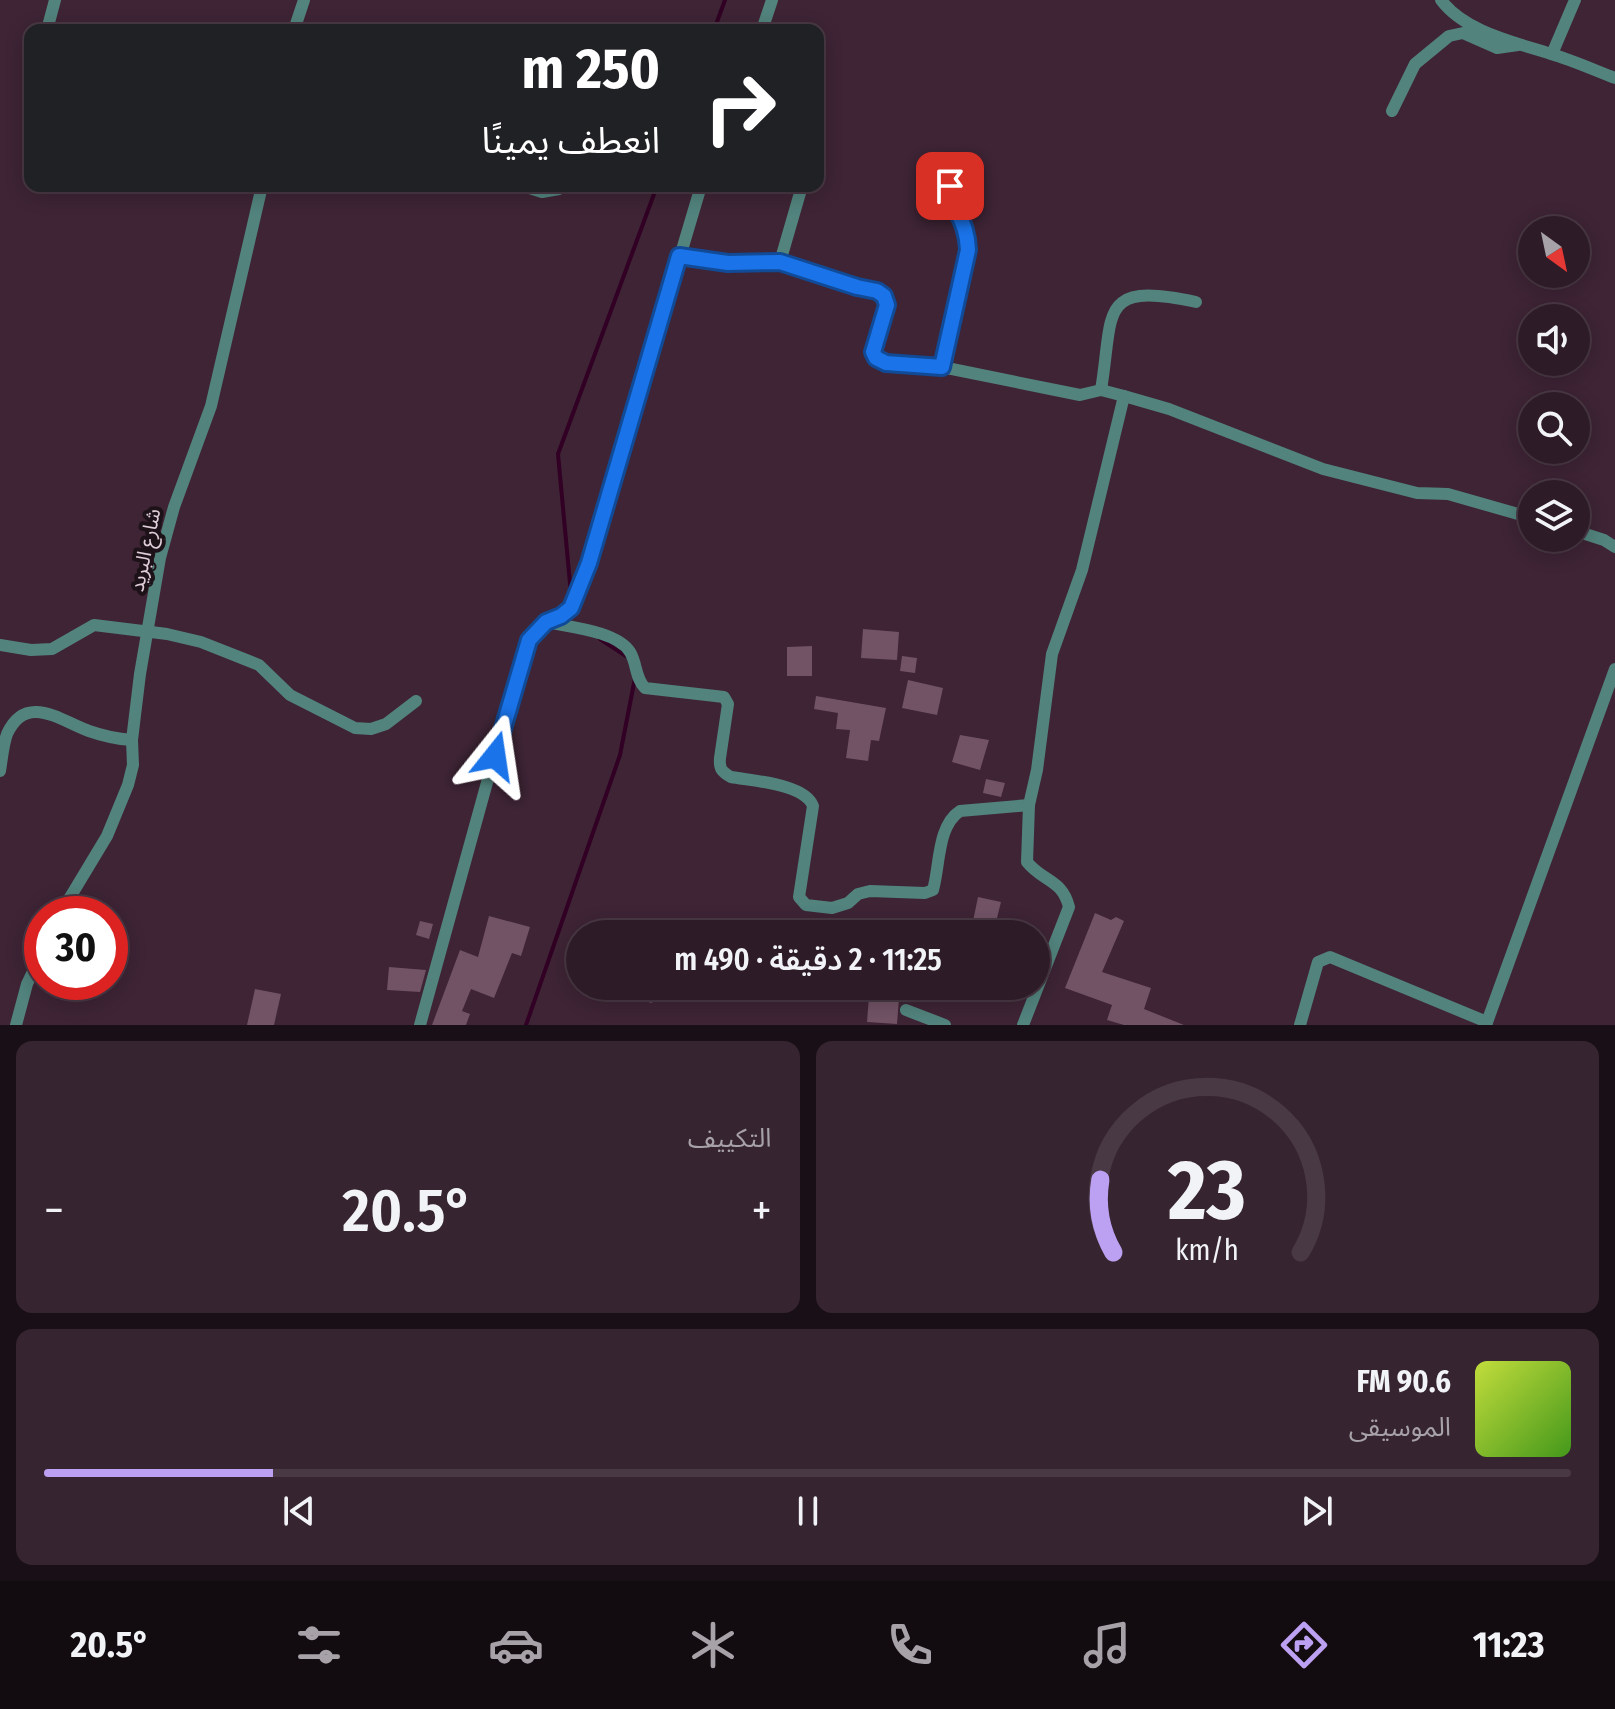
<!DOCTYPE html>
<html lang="ar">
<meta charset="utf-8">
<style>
body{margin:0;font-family:"Fira Sans Condensed","Noto Sans Arabic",sans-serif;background:#362430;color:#f1f3f6;direction:rtl;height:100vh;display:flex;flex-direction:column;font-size:30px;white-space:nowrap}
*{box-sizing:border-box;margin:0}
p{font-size:26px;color:#a7a1a8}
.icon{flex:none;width:44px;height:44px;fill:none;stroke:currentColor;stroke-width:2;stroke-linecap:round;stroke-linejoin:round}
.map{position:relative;height:1025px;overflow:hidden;direction:ltr}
.sheet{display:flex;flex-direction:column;gap:16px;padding:16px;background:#190f16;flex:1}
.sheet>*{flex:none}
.banner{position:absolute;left:24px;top:24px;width:800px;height:168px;border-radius:16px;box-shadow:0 4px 20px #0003,0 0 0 2px #493945;direction:rtl;background:#202124;color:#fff;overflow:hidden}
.needle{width:52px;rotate:147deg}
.buttons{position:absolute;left:1518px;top:216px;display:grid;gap:16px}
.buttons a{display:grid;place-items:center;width:72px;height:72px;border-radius:50%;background:#2e1b28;box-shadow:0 4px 20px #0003,0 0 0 2px #493945;font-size:40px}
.speed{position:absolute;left:24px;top:896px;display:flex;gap:16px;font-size:40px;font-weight:700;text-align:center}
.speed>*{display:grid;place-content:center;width:104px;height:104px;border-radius:50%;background:#2e1b28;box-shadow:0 4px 20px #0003,0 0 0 2px #493945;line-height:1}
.speed .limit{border:12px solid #d22;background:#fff;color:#111}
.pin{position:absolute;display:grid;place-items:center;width:68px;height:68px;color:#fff;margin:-34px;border-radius:16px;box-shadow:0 4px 12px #0006}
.me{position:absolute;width:88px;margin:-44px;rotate:15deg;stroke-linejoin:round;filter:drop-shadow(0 0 6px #0008)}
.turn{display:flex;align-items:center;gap:28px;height:168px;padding:0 32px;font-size:36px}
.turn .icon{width:104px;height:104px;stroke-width:2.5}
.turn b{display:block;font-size:56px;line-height:68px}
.big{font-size:60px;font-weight:600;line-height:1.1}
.sheet .card{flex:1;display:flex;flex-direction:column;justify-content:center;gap:12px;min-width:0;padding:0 28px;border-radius:16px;background:#362430}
.sheet .dial{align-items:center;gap:0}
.dial svg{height:208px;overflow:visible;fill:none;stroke:#493945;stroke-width:7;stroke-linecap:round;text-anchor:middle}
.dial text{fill:#f1f3f6;stroke:none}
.song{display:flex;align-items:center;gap:24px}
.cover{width:96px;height:96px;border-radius:12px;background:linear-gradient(135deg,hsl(70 70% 55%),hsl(100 70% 35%))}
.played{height:8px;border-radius:4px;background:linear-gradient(90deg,#bca0f2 15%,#493945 15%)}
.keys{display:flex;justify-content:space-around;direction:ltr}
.heat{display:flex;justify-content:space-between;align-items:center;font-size:44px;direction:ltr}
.sheet .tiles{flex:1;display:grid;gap:16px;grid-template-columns:1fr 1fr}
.card:last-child{grid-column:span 2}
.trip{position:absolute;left:566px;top:920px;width:484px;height:80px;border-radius:40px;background:#2e1b28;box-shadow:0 4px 20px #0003,0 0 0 2px #493945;font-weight:600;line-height:80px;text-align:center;direction:rtl}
.menu{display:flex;height:128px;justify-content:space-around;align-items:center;background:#120b10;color:#a7a1a8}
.menu .icon{width:56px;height:56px}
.menu .current{color:#bca0f2}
.menu b{font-size:36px;color:#f1f3f6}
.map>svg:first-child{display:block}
</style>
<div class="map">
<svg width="1615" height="1025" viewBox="0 0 1615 1025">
<rect width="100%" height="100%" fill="#3e2435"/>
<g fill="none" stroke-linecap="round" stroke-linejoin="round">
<g stroke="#310024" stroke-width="4">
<path d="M714 30 725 0"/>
<path d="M571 594 558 454 657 186"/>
<path d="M600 639 626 656"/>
<path d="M526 1025 620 755 635 678"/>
</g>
</g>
<g fill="#715365">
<path d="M863 629 899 632 897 660 861 658Z"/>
<path d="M812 646V676H787V647Z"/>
<path d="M902 656 917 658 915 673 900 671Z"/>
<path d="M908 680 943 688 937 715 902 708Z"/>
<path d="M816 696 886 708 879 741 871 740 868 761 846 758 850 730 836 729 838 713 814 709Z"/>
<path d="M960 735 989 740 980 770 952 762Z"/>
<path d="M986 779 1005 783 1001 797 983 793Z"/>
<path d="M978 897 1001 902 995 926 973 921Z"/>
<path d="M1095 913 1111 920 1116 917 1124 921 1102 972 1151 988 1144 1009 1184 1025H1124L1107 1020 1112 1005 1065 988Z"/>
<path d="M489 916 530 927 521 956 512 953 494 998 471 989 462 1011 470 1014 466 1025H432L460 950 478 957Z"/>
<path d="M816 919 867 928V934H813Z"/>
<path d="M420 921 433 924 429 939 416 935Z"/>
<path d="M389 967 426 970 420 992 387 990Z"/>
<path d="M601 986H657L652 1003 601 990Z"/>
<path d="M255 989 281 994 274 1025H247Z"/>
<path d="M869 996 899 998 897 1024 867 1022Z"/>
</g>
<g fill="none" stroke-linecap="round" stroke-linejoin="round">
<g stroke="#52837d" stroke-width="12">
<path d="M1441 0C1465 32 1514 42 1551 54 1572 60 1594 70 1615 78"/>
<path d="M47 30 55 0"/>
<path d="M294 30 304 0"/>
<path d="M762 30 772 0"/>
<path d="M1552 54 1575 0"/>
<path d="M1392 111 1415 64 1449 36 1463 33 1497 48 1518 45"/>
<path d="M818 123V128"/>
<path d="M523 186 542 192 559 189 561 186"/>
<path d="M679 256 728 263 780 262 857 287 877 291 884 296 887 305 873 352 881 362 942 367 1080 395 1101 390 1124 396 1169 409 1323 469 1417 493 1448 494 1532 518"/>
<path d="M780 262 802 186"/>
<path d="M942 367 968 250C967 220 953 212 950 186"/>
<path d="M1101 390C1114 312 1097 281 1196 302"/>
<path d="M1576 531 1604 540 1615 547"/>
<path d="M546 622C569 627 617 631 630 652 637 663 635 678 645 688L724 697 728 704 720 758C719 769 722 772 731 777 754 781 805 784 813 806L799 897 806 905 832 908 848 903 858 894 870 891 925 893 933 890C940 866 937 826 960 811L1029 805"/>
<path d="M0 645 31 650 52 649 94 625 167 634 201 642 259 665 290 695 355 728 371 729 386 724 416 701"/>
<path d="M0 771C2 759 3 745 7 734 26 692 61 721 89 731 103 736 118 739 132 740"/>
<path d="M60 914 107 836 128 785 133 765 132 740 140 674 160 558 174 507 211 406 262 186"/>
<path d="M906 1010 945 1025"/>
<path d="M16 1025 27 984 42 953"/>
<path d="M420 1025 520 663 529 640 546 622 561 616 571 608 589 563 701 186"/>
<path d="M1023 1025 1069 907C1062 879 1043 882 1027 862L1029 805 1037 770 1052 654 1082 570 1124 396"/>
<path d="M1300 1025 1318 962 1330 957 1487 1022"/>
<path d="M1486 1025 1615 669"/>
</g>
</g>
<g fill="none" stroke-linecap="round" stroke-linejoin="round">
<g stroke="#114b97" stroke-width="20">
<path id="route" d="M495 756 529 640 546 622 561 616 571 608 589 563 679 256 728 263 780 262 857 287 877 291 884 296 887 305 873 352 876 358 886 363 942 367 968 250C967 220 953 212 950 186"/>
</g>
<use href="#route" stroke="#1a73e8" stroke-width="14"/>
</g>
<g text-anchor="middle" stroke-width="8" stroke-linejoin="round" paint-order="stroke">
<g font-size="20" fill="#e0ced8" stroke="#1e1219">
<text transform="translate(145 550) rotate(-78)" y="7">شارع البريد</text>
</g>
</g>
</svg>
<div class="buttons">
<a><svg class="needle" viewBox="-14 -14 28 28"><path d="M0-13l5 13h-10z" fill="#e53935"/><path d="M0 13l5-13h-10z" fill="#a7a1a8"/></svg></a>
<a><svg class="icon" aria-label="sound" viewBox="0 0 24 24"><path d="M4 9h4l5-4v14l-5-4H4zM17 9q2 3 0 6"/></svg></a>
<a><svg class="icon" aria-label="search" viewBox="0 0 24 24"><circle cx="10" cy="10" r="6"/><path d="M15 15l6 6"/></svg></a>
<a><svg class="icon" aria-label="layers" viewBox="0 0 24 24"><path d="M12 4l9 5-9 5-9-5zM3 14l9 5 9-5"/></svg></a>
</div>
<div class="speed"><div class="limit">30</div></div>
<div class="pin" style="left:950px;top:186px;background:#d93025"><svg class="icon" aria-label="arrive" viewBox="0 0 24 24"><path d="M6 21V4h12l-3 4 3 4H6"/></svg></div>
<svg class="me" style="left:495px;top:756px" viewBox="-20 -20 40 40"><path d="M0-17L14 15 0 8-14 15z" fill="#1a73e8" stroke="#fff" stroke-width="4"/></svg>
<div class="trip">11:25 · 2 دقيقة · 490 m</div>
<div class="banner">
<div class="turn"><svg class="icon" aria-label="right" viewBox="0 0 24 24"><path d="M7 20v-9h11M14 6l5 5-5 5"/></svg><div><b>250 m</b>انعطف يمينًا</div></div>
</div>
</div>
<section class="sheet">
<div class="tiles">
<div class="card dial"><svg viewBox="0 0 100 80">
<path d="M14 69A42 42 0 1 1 86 69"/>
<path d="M14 69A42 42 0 0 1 9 41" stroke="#bca0f2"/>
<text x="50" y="56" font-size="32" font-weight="700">23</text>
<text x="50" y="72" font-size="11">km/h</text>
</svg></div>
<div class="card"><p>التكييف</p>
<div class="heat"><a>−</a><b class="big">20.5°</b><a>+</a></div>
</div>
<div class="card">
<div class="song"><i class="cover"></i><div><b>90.6 FM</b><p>الموسيقى</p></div></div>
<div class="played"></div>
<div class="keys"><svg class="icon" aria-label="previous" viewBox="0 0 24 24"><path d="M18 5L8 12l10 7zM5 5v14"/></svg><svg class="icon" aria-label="pause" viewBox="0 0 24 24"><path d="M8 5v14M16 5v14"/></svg><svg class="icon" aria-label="next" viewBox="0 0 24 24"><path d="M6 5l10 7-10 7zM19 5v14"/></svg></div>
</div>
</div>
</section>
<nav class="menu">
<b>11:23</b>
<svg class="icon current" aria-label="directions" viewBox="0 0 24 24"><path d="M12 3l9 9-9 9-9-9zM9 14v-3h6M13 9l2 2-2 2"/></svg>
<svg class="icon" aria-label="music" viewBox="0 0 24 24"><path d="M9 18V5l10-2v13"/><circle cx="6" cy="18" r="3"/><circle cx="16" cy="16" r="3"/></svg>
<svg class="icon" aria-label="phone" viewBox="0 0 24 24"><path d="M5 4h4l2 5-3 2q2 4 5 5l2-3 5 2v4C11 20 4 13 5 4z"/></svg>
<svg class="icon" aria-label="climate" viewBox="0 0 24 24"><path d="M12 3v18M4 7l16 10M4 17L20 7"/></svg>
<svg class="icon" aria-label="car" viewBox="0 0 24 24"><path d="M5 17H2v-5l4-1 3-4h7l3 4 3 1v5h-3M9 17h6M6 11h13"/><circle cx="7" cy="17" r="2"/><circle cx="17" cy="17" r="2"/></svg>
<svg class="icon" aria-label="filters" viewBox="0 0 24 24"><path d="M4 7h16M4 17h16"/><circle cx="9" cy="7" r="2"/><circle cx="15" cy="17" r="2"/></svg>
<b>20.5°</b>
</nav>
